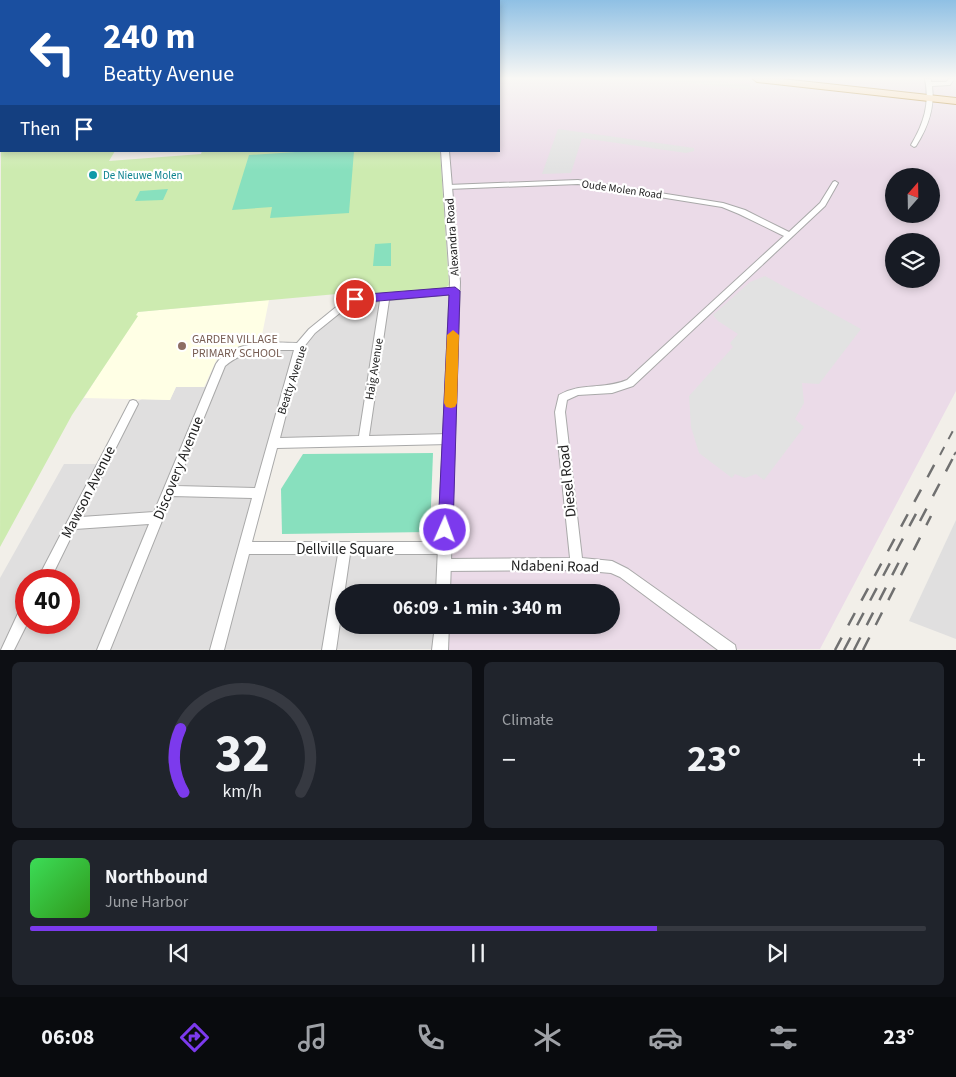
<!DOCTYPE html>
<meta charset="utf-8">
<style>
body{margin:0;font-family:"Source Sans 3",sans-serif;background:#20242c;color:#f1f3f6;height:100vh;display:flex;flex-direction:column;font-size:19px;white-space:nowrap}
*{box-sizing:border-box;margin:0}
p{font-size:16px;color:#9ea1a6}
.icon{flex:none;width:28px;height:28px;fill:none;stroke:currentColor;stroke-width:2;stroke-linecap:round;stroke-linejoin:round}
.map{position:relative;height:650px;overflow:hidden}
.panel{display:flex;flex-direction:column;gap:12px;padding:12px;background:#0d0f14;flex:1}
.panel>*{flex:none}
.banner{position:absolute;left:0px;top:0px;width:500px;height:152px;box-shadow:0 2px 8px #0003;background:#1a4fa0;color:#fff;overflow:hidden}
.needle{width:32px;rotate:20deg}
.fabs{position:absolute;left:885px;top:168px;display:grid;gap:10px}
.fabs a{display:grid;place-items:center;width:55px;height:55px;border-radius:50%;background:#171b24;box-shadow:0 2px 8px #0003;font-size:25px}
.speed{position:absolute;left:15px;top:569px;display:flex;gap:10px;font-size:25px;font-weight:700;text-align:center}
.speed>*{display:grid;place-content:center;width:65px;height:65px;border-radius:50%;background:#171b24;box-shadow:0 2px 8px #0003;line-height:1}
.speed .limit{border:8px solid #d22;background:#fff;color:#111}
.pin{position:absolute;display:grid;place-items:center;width:42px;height:42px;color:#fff;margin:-21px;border:2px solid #fff;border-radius:50%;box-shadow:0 1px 5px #0007}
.me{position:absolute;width:55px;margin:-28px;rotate:2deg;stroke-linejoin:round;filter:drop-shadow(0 0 4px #0008)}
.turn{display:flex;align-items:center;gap:18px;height:105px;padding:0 20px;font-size:22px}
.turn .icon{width:65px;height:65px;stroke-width:2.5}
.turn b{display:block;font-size:35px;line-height:42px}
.then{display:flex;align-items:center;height:48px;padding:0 20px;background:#0003;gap:10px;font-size:19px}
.big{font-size:38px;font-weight:700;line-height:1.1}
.panel .tile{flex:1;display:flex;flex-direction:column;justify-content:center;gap:8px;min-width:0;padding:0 18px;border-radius:8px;background:#20242c}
.panel .dial{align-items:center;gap:0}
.dial svg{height:130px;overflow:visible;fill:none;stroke:#363941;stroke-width:7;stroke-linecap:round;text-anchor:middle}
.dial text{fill:#f1f3f6;stroke:none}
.song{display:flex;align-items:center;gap:15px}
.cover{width:60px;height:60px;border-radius:8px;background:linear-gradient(135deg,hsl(130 70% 55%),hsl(110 70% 35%))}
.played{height:5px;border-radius:2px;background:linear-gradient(90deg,#7c3aed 70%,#363941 70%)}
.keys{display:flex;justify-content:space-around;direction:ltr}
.heat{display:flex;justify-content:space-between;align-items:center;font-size:28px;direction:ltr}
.panel .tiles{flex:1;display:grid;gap:12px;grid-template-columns:1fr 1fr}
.tile:last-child{grid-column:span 2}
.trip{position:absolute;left:335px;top:584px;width:285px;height:50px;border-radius:25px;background:#171b24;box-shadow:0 2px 8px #0003;font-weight:700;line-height:50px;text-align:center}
.tabs{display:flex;height:80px;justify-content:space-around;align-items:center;background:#090b0e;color:#9ea1a6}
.tabs .icon{width:35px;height:35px}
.tabs .on{color:#7c3aed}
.tabs b{font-size:22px;color:#f1f3f6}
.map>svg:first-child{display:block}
</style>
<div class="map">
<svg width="956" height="650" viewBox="0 0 956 650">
<rect width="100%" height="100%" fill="#f2efe9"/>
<g fill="#e0dfdf" fill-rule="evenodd">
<path d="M455 291 449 439 273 443 245 548H445L443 592H344V625H442L440 649 0 650V578L64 464H102L133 404 142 399 170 400 176 387H211L221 364 253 348 299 347 343 305ZM26 580H69V622H26Z"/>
<path d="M956 520V639L909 621Z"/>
</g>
<path fill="#ebdbe8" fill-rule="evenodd" d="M499 79H956V391L820 649 441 650 442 625H611V592H443L455 282 445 151H499ZM894 176H931V214H894ZM894 241H931V279H894Z"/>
<path fill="#ffffe5" d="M269 300 261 340 228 352H220L204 387H176L170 400 84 398 138 312Z"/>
<path fill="#cdebb0" d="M1 141V151H115L109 161 201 154 202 151H440L449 285 445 288 348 297V293L138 312 136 315 138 316 72 415 0 547Z"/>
<g fill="#88e0be">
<path d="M311 151H354L349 213 270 218 272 207 232 210 249 155Z"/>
<path d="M168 189 163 200 135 201 140 191Z"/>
<path d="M391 243V266H373L375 244Z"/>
<path d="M433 453 430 532 282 534 281 489 303 454Z"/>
</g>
<g fill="#e2e2e2">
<path d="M656 79H700L750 85 751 90Z"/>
<path d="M558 129 694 148V151L686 153 582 138 571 173 542 174Z"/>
<path d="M765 276 861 329 819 384 802 383 804 403 795 419 804 427 764 480 756 474 745 478 735 474 732 478 699 453 691 427 689 396 733 347 730 343 738 334 718 321 713 315 750 282Z"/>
</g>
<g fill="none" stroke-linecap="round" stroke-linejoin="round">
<g stroke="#a9a9a9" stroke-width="2">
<g id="minor">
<path d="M925 79H931V82H946L949 79H954L950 85 932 86C935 108 928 127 916 146L914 147 911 145C924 123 930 104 925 79Z"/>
<path d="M578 180 723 203 745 210 789 232 820 203 833 182 835 181 838 183 825 206 633 386 612 393 578 395 567 400 565 412 582 558 612 561 628 569 735 645 736 650H718L620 577 611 573 577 570 444 571 440 569 438 565 440 561 444 559 570 558 555 412 559 395C582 382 603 390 627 380L784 236 739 214 722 207 578 184 448 189 445 187 448 185Z"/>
<path d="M455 288 459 291 455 294 389 300 369 436 449 434 453 436 454 439 453 442 449 444 277 448 252 542H445L449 544 451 548 449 552 445 554H350L336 650H322L338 554H249L224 650H210L252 498 172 496 110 650H97L149 524 75 529 50 580H37L130 401 133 400 136 401 138 404 81 517 154 512 216 364C231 340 272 342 297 343L309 329 346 299ZM380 301 359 436 280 438 303 348 315 333 351 304ZM268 350H294L255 488 176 486 225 366C238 355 251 351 268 350Z"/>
<path d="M26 606V622H28L14 650H1L21 607Z"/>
</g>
</g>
<g stroke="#a9a9a9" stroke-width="2">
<g id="tertiary">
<path d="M441 151H449L460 282 450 592H436L450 282Z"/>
<path d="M435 625H449L448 650H432Z"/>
</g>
</g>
<g stroke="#a06b00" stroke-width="2">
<path id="primary" d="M753 79H782L956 98V104L757 82Z"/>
</g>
<g stroke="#dc2a67" stroke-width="18">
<path id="motorway" d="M0 137 1 136"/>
</g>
<use href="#minor" fill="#fff" fill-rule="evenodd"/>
<use href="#tertiary" fill="#fff" fill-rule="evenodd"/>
<use href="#primary" fill="#fcd6a4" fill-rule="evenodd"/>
<use href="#motorway" stroke="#e892a2" stroke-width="15"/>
<g stroke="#707070" stroke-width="2" stroke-dasharray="9 9" stroke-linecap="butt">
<path d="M940 455 956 425"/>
<path d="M954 455 956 452"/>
</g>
<g stroke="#707070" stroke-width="2.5" stroke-dasharray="14 14" stroke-linecap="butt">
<path d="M920 521 955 454"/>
<path d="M835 650 940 454"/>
<path d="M844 650 919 508"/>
<path d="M854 650 903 554"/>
<path d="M863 650 931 516"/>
</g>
</g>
<linearGradient id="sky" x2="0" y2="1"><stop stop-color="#8fc0e4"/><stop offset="0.46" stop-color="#f9f8f5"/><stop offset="1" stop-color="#f9f8f5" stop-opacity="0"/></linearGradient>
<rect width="956" height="170" fill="url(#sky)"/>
<path fill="#7c3aed" stroke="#51269a" d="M455 287 460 291 453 530 451 535 445 538 440 535 438 530 449 295 355 303 349 299 355 295Z"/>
<path fill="#f59e0b" d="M453 330 459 335 457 403 455 407 451 408 446 407 444 403 447 335Z"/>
<circle fill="#0f9aa8" stroke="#fff" stroke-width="2" cx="93" cy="175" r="5"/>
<circle fill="#8d6e63" stroke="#fff" stroke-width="2" cx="182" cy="346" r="5"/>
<g text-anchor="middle" stroke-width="4.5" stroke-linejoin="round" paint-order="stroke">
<g font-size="11" fill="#0d838f" stroke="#fff" text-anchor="start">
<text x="103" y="179">De Nieuwe Molen</text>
</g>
<g font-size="11" fill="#222" stroke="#fff">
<text transform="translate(622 189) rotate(8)" y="4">Oude Molen Road</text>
</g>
<g font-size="12" fill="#222" stroke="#fff">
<text transform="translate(452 237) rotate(-94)" y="4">Alexandra Road</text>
<text transform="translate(374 369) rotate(-81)" y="4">Haig Avenue</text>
<text transform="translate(292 380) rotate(-72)" y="4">Beatty Avenue</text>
</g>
<g font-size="12" fill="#785e54" stroke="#fff" text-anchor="start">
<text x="192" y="343">GARDEN VILLAGE<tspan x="192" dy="14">PRIMARY SCHOOL</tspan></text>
</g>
<g font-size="15" fill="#222" stroke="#fff">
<text transform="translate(178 468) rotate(-68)" y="5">Discovery Avenue</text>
<text transform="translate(567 481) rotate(-96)" y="5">Diesel Road</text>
<text transform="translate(88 492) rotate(-63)" y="5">Mawson Avenue</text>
<text x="345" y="554">Dellville Square</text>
<text transform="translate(555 566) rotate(1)" y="5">Ndabeni Road</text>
</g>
</g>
</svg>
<div class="fabs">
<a><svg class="needle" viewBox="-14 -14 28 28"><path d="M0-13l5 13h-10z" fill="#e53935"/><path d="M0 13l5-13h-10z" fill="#9ea1a6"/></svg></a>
<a><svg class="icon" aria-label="layers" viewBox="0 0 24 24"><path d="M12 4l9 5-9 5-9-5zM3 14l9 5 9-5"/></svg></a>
</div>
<div class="speed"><div class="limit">40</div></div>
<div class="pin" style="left:355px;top:299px;background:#d93025"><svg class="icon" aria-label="arrive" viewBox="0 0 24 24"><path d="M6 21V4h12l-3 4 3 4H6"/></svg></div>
<svg class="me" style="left:445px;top:530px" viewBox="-20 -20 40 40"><circle r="17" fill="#7c3aed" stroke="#fff" stroke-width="3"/><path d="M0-11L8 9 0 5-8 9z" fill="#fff"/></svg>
<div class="trip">06:09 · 1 min · 340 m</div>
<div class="banner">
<div class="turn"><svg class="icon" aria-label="left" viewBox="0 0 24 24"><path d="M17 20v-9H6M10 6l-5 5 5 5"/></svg><div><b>240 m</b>Beatty Avenue</div></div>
<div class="then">Then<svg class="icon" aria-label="arrive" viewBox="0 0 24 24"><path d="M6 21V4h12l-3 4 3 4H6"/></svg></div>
</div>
</div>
<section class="panel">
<div class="tiles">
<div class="tile dial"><svg viewBox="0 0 100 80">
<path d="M14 69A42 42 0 1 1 86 69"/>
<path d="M14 69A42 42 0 0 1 12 30" stroke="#7c3aed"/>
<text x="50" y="56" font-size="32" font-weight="700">32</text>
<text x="50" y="72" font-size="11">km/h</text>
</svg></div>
<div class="tile"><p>Climate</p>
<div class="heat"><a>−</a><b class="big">23°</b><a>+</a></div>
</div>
<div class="tile">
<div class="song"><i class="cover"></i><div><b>Northbound</b><p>June Harbor</p></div></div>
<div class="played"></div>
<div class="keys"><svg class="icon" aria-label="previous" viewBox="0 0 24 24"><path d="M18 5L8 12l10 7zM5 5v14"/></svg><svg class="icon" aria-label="pause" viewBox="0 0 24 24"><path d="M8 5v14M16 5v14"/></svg><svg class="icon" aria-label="next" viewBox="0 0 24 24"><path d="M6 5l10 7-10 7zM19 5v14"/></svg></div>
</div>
</div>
</section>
<nav class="tabs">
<b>06:08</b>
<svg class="icon on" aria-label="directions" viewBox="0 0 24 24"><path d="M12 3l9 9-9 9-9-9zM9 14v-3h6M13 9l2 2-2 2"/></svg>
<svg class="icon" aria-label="music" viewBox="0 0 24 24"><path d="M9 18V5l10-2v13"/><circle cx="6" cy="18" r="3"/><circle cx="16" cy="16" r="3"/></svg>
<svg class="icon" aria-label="phone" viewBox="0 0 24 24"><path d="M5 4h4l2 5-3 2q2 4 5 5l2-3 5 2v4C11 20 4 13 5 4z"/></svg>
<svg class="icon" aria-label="climate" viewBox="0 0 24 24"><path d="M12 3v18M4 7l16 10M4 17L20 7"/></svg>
<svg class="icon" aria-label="car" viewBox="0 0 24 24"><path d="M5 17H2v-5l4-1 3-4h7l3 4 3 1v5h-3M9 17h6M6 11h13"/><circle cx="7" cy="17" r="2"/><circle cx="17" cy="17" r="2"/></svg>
<svg class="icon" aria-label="filters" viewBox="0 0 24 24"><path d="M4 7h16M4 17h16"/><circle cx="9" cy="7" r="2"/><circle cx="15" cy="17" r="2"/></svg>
<b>23°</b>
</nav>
